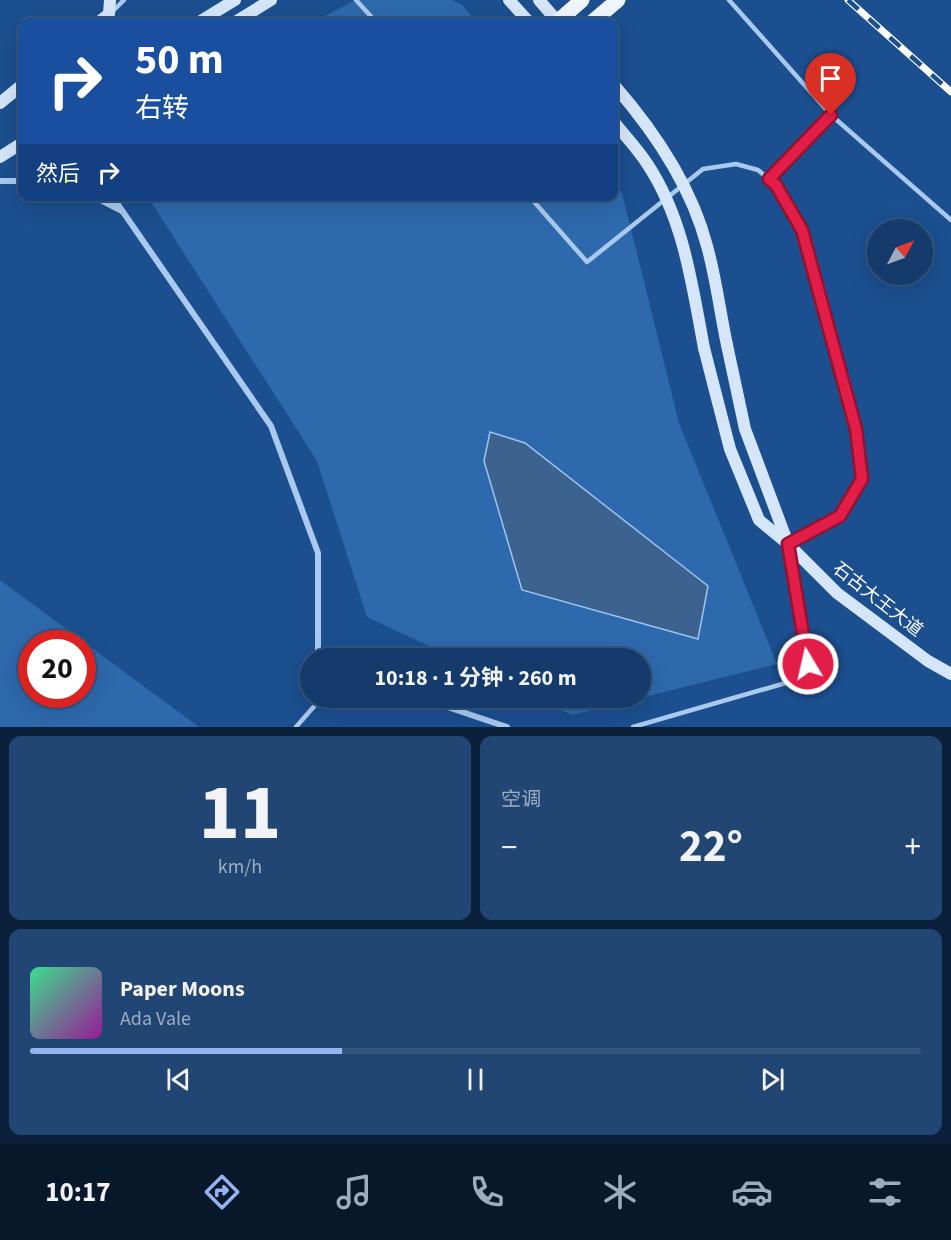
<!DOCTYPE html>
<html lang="zh">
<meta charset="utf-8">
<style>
body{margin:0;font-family:"Source Sans 3","Noto Sans SC",sans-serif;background:#214673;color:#f1f3f6;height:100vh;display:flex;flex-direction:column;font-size:22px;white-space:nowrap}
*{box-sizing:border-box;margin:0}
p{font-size:20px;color:#9dadc1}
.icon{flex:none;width:33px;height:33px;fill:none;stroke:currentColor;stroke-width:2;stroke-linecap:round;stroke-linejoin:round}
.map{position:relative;height:727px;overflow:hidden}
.sheet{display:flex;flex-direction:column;gap:9px;padding:9px;background:#0b203b;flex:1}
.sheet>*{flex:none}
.hud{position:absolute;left:18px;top:18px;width:600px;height:183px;border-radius:12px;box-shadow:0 6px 24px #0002,0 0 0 2px #33557e;background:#1a4fa0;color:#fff;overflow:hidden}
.needle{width:39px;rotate:49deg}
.controls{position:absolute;left:867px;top:219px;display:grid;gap:12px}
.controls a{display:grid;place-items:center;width:66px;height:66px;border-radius:50%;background:#143b6b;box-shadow:0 6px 24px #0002,0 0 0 2px #33557e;font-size:30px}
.speed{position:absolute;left:18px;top:630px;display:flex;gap:12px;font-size:30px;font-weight:700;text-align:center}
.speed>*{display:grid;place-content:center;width:78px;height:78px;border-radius:50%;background:#143b6b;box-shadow:0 6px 24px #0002,0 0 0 2px #33557e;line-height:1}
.speed .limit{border:9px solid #d22;background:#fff;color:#111}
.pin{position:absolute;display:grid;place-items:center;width:51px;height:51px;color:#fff;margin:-62px -26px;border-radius:50% 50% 50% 0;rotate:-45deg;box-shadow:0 0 6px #0007}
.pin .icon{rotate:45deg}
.me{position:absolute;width:66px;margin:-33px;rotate:351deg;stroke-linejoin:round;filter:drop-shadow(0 0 4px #0008)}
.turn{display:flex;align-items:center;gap:21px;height:126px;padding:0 18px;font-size:27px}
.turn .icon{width:78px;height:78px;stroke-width:2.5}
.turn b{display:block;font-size:42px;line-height:51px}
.then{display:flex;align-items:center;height:57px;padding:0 18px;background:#0003;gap:12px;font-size:22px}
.big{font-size:45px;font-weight:700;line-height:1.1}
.sheet .card{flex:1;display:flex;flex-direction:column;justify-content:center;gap:9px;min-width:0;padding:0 21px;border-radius:12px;background:#214673}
.sheet .dial{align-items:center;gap:0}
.dial b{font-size:78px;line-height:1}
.song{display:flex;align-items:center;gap:18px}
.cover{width:72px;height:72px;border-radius:9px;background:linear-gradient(135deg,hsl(150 70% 55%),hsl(300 70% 35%))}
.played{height:6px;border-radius:3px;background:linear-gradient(90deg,#95b2f1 35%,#33557e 35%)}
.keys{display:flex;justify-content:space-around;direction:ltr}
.heat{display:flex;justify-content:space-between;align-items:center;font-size:33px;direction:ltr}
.sheet .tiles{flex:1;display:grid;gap:9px;grid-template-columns:1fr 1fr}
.card:last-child{grid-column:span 2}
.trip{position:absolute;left:300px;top:648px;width:351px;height:60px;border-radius:30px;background:#143b6b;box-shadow:0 6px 24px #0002,0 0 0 2px #33557e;font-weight:700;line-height:60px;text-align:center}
.menu{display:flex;height:96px;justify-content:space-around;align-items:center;background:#08182b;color:#9dadc1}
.menu .icon{width:42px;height:42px}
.menu .selected{color:#95b2f1}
.menu b{font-size:27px;color:#f1f3f6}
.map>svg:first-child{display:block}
</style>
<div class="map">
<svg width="951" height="727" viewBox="0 0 951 727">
<rect width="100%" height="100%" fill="#1b4f8f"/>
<g fill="#2e69ad" fill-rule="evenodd">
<path d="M356 0H452L462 5 477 22H313Z"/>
<path d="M614 182 622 193 679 423 777 664 572 715 535 698H640V658H454L367 617 317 461 148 197 614 196Z"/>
<path d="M0 580 199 727H0ZM32 644H82V694H32Z"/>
</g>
<path fill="#3c6290" stroke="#9cc4f0" stroke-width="1.5" d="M490 432 525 443 708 586 698 639 522 590 484 461Z"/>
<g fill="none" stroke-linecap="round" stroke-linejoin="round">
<g stroke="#a9c9ee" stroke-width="4.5">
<path d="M356 0 376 22"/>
<path d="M729 0 831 115 951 220"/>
<path d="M113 11 124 0"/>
<path d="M769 179 831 115"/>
<path d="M529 196 587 262 703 169 736 164 758 170 776 185 802 230 856 429 862 479 840 516 788 544 808 664 789 682 633 727"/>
<path d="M296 727 317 703"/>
</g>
<g stroke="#a9c9ee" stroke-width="6">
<path d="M0 181H22"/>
<path d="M93 196 122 211"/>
<path d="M112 196 271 426 318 553V658"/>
<path d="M317 698V703L347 698"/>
<path d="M421 698 507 727"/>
</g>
<g stroke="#d6e6fa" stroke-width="12">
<path d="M509 0 529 22"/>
<path d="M539 0 558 22"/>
<path d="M99 22 109 14 110 0"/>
<path d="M199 22 235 0"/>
<path d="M235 22 271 0"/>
<path d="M0 103 22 85"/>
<path d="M0 157 22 143"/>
<path d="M727 345 745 429 787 541"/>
<path d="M704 348 730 449 759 520 788 544 837 593 928 661 951 674"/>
</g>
<g stroke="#f0f6ff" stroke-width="15">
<path d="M557 22 582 0"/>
<path d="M592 22 618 0"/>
</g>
<g stroke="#fff" stroke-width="7">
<path id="rail" d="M848 0 951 92"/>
</g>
<use href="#rail" stroke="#1b4f8f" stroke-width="4.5" stroke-dasharray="14" stroke-linecap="butt"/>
<g stroke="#d6e6fa" stroke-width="12">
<path d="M614 85C655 132 691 185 707 246 716 278 720 312 727 345"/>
<path d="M614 122C625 136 638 149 648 165 684 220 692 285 704 348"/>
</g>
</g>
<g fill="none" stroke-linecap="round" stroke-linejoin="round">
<g stroke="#92132f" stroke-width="15">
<path id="route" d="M808 664 788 544 840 516 862 479 856 429 802 230 776 185 769 179 831 115"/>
</g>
<use href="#route" stroke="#e11d48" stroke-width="10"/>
</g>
<g text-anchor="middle" stroke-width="5" stroke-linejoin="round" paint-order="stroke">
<g font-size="18" fill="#fff" stroke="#1b4f8f">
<text transform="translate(878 599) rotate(38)" y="6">石古大王大道</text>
</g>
</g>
</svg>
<div class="controls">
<a><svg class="needle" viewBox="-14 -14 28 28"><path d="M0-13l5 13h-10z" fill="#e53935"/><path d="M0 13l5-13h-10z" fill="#9dadc1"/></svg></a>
</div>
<div class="speed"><div class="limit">20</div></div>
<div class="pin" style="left:831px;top:115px;background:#d93025"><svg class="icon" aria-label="arrive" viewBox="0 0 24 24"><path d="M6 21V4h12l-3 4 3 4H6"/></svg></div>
<svg class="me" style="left:808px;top:664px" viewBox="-20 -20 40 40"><circle r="17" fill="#e11d48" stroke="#fff" stroke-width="3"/><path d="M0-11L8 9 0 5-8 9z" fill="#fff"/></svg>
<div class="trip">10:18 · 1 分钟 · 260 m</div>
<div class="hud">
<div class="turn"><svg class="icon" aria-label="right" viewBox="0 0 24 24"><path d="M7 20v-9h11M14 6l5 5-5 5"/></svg><div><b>50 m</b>右转</div></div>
<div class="then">然后<svg class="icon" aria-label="right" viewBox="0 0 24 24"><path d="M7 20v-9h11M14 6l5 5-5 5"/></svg></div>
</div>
</div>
<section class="sheet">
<div class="tiles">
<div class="card dial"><b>11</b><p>km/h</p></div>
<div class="card"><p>空调</p>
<div class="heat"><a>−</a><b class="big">22°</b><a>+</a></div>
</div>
<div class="card">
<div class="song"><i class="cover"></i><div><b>Paper Moons</b><p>Ada Vale</p></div></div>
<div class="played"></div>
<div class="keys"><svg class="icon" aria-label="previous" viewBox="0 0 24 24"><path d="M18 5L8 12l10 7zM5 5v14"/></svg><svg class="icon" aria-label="pause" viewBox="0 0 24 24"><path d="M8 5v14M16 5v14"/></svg><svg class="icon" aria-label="next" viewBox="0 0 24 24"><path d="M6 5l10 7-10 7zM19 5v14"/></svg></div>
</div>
</div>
</section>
<nav class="menu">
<b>10:17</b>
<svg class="icon selected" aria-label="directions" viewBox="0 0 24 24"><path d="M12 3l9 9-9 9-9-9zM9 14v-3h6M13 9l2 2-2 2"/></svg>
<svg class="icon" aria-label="music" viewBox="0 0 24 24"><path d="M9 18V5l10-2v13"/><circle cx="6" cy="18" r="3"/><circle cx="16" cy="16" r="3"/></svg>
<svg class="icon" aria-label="phone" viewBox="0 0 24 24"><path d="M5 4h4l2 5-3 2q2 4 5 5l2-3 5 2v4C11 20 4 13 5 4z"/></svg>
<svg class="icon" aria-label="climate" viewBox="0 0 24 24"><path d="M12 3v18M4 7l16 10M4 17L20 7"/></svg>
<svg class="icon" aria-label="car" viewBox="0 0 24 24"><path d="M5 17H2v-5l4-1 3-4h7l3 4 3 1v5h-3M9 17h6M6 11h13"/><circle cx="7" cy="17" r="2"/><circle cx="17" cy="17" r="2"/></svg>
<svg class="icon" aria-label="filters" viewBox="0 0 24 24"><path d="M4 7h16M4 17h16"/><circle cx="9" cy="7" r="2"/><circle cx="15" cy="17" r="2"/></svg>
</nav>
